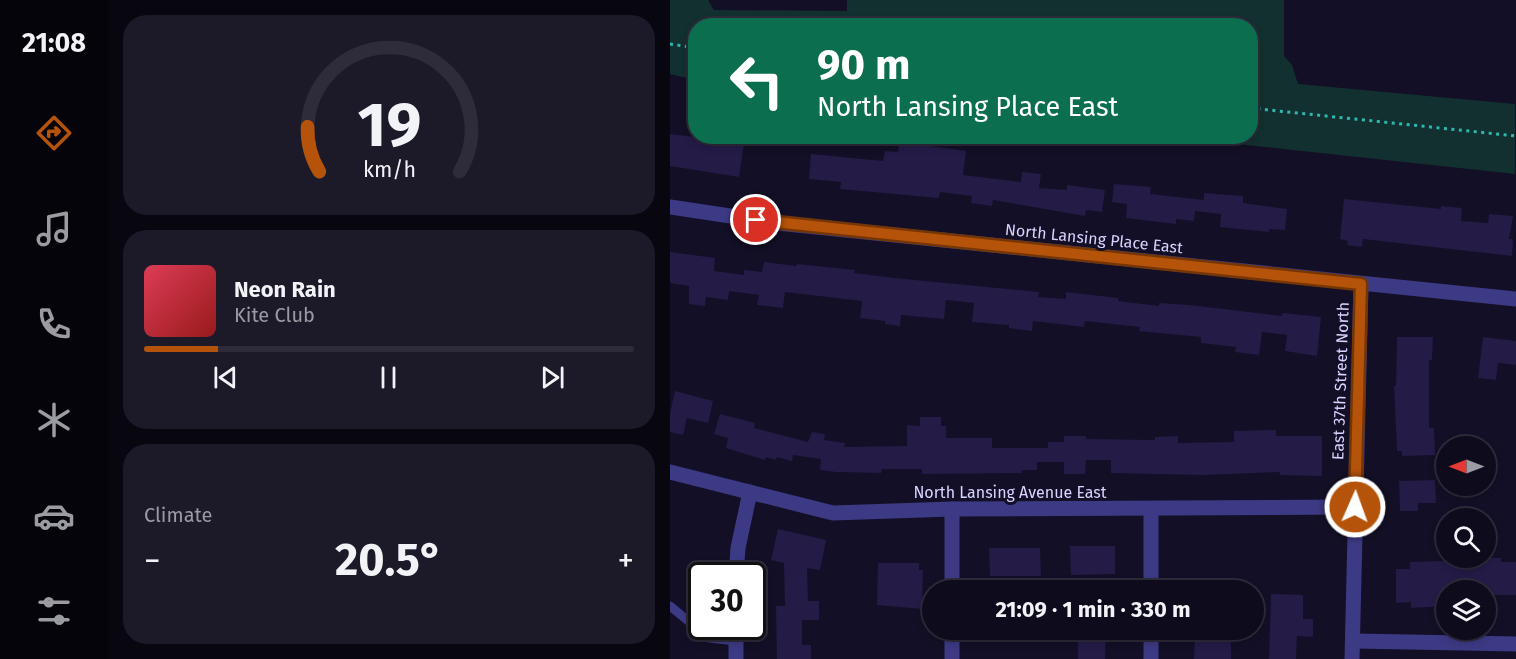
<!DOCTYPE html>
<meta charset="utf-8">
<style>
body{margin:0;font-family:"Fira Sans",sans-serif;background:#1c1929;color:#f1f3f6;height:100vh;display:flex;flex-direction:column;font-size:22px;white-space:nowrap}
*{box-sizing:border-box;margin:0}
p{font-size:20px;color:#9b9ba3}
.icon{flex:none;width:33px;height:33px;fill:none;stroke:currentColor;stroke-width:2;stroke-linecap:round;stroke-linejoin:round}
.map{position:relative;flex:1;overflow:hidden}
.panel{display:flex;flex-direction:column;gap:15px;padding:15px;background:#08060f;width:562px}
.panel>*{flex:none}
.guide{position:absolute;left:18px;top:18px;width:570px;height:126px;border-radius:24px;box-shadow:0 3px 9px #0003,0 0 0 2px #2e2b3b;background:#0b6e4f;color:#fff;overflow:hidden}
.needle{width:39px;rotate:270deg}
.buttons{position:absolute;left:766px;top:436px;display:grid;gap:12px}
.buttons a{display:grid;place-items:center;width:60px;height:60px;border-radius:50%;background:#0e0b1c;box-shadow:0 3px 9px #0003,0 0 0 2px #2e2b3b;font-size:30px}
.speed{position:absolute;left:18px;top:562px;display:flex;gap:12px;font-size:30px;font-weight:700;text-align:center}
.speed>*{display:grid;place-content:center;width:78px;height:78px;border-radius:50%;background:#0e0b1c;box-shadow:0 3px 9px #0003,0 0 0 2px #2e2b3b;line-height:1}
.speed .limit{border:3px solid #111;border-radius:9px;background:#fff;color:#111}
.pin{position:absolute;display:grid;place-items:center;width:51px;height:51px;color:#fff;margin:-26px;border:3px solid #fff;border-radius:50%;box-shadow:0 2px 6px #0007}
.me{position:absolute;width:66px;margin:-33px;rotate:2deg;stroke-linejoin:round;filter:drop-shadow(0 0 4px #0008)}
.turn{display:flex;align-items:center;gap:21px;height:126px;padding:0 30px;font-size:27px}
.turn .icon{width:78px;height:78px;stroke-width:2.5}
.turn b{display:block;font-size:42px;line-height:51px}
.big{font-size:45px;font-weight:700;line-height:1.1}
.panel .tile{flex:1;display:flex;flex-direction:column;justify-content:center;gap:9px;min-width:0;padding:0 21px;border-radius:24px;background:#1c1929}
.panel .dial{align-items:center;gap:0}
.dial svg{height:156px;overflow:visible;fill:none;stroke:#2e2b3b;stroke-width:7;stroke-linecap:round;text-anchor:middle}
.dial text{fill:#f1f3f6;stroke:none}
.song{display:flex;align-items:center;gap:18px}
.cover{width:72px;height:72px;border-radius:9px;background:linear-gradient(135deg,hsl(350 70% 55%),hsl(0 70% 35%))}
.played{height:6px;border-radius:3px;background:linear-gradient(90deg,#b45309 15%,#2e2b3b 15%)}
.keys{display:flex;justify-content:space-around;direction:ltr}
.heat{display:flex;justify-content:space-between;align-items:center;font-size:33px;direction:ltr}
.trip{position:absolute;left:252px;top:580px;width:342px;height:60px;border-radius:30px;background:#0e0b1c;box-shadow:0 3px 9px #0003,0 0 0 2px #2e2b3b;font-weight:700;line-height:60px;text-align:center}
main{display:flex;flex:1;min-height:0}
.menu{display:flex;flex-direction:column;width:108px;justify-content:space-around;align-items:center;background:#06040b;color:#9b9ba3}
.menu .icon{width:42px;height:42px}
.menu .selected{color:#b45309}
.menu b{font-size:27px;color:#f1f3f6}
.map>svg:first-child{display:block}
</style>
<main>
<nav class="menu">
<b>21:08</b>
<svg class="icon selected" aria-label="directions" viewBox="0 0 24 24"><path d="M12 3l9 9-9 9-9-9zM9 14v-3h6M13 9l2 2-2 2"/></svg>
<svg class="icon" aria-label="music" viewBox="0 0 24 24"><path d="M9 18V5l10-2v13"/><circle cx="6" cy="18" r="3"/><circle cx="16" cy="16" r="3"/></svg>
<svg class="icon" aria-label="phone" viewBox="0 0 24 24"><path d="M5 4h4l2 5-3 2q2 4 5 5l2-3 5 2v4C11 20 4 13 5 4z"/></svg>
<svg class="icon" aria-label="climate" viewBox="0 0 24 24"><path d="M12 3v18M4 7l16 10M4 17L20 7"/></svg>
<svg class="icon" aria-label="car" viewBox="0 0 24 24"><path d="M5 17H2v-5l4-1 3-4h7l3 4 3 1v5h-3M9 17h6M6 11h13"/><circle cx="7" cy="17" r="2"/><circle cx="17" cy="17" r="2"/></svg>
<svg class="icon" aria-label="filters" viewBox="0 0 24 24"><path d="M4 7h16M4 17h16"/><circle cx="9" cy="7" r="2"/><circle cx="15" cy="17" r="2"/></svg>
</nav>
<section class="panel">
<div class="tile dial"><svg viewBox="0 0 100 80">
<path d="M14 69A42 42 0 1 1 86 69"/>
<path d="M14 69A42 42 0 0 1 8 46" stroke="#b45309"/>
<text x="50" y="56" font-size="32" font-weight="700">19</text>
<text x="50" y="72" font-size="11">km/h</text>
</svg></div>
<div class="tile">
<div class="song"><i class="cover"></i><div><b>Neon Rain</b><p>Kite Club</p></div></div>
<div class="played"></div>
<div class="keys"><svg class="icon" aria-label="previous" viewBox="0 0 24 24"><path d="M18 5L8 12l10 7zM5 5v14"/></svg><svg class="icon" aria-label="pause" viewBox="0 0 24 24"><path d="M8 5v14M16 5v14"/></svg><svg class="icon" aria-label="next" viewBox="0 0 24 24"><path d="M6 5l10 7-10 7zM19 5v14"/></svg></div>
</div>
<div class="tile"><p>Climate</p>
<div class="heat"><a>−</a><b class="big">20.5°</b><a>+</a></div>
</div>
</section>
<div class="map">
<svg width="846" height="659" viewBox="0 0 846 659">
<rect width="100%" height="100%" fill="#130f26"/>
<path fill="#12302f" d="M0 0H38L44 10 177 11V0H614V56L622 65 628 84 845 104V174L502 137 580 136V26H26L25 80 0 74Z"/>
<g fill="#241b47">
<path d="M0 134 43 139V136H57V141L74 143 69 177 0 166Z"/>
<path d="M230 136H255L254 145 296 151 293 175 351 182 352 172 371 174 369 188 397 190V185L435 190 432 212 416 210 415 216 323 200 322 206 301 203 302 196 270 192 269 198 170 189 171 182 139 179 141 154 213 161 215 151 228 152Z"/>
<path d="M444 184 481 187 480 194 534 200V193L573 196V203L617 209 615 230 599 229V232L550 227 551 214 525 211 524 221 506 219V224L456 218 457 204 442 202Z"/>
<path d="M674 199 771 209V206L792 208 791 221 818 223 819 214 843 216 839 239H843L842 256 693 239 692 247 677 245 678 241 670 239Z"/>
<path d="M0 252 45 258 44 271 74 275V270L92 272 94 262 126 266 127 264 185 270 184 273 224 278 369 292 368 297 396 299V292L448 298V301L489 306V303L519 305 612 316 613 313 651 317 647 356 615 351 617 335 592 332 589 355 565 352 566 347 531 343V337L469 331 470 327 415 321 414 327 363 321 362 331 339 328V325L302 322 304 303 276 300 274 319 231 315 230 326 215 324V321L190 318 192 301 115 292 113 308 87 305 89 295 59 291 58 300 36 297 35 306 19 304V286L0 283Z"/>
<path d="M727 337H763L762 360H759V428H764L765 455 732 456V451H727L724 386H726Z"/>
<path d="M813 337 846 341V365L828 363 826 380 808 378Z"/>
<path d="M5 391 43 401 38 423 17 418 13 435 0 432V414Z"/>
<path d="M50 414 85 423 84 428 138 442 142 432 155 434 154 440 175 443 174 447 237 446V425L250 426V417H271V426H276V438H322V448H378V442H394V436H416V439L485 440V437L508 436V443L564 442V431L606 430V436H652V476L610 475V472L532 475 441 473V460H416L415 474H394V462H367V470H352V473L252 474V469H212L211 473 166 472 150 470 151 459 123 455 122 461 107 457 106 460 96 457 95 460 56 448 58 438 44 434Z"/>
<path d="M765 480 766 503H748V511H730L729 481Z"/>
<path d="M108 529 156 540 150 570 137 568 138 601H149V620H132V645H141V659H107L106 606H115L114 563 101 560Z"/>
<path d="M400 546H445V574L401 575Z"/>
<path d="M319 548H370L371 576H320Z"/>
<path d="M773 558H831V562H846V595H819V591H777V606L741 608V602L726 603V569H740V562L773 561Z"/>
<path d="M208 563H249V570H253L252 609 207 605Z"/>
<path d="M601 594 633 595V619H643V637L627 636 626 659H599Z"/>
<path d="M408 630H436L435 659H408Z"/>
<path d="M525 630H561V659H524Z"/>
</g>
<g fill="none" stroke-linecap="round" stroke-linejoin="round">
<g stroke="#2fb8b0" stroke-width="3" stroke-dasharray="3 4.5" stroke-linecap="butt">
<path d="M0 44 26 48"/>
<path d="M580 108 846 136"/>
</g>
<path stroke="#3d3a85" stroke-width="9" d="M0 606 39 638 66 641"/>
<g stroke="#3d3a85" stroke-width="15">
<path d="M0 207 107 223 846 299"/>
<path d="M0 472 163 513 282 509 685 507"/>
<path d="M282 509V591"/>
<path d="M66 576 68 548 80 492"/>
<path d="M481 591V509"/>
<path d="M66 627V659"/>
<path d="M282 630V659"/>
<path d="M685 641 846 644"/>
<path d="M481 659V630"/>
<path d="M682 659 691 284"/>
</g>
</g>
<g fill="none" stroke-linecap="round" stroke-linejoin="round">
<g stroke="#753606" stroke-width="15">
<path id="route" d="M86 220 691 284 685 507"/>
</g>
<use href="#route" stroke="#b45309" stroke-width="10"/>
</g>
<g text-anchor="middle" stroke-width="6" stroke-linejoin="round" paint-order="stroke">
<g font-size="16" fill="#d9d4ff" stroke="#130f26">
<text transform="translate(424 238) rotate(6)" y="6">North Lansing Place East</text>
<text transform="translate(670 381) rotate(-88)" y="6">East 37th Street North</text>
<text x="340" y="498">North Lansing Avenue East</text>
</g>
</g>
</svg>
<div class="buttons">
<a><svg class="needle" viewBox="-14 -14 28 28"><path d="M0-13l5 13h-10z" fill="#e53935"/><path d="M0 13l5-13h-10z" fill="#9b9ba3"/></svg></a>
<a><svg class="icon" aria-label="search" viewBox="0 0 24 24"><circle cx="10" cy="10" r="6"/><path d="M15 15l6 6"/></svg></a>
<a><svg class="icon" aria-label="layers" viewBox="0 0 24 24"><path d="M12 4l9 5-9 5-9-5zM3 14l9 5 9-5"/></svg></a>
</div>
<div class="speed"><div class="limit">30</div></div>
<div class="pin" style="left:86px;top:220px;background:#d93025"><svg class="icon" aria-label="arrive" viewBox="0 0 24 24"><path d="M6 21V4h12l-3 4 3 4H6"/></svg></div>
<svg class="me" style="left:685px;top:507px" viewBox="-20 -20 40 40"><circle r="17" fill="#b45309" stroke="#fff" stroke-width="3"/><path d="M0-11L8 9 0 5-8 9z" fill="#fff"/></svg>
<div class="trip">21:09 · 1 min · 330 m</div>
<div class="guide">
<div class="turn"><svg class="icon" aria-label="left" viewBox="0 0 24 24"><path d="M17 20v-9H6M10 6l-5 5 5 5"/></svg><div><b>90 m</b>North Lansing Place East</div></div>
</div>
</div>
</main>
